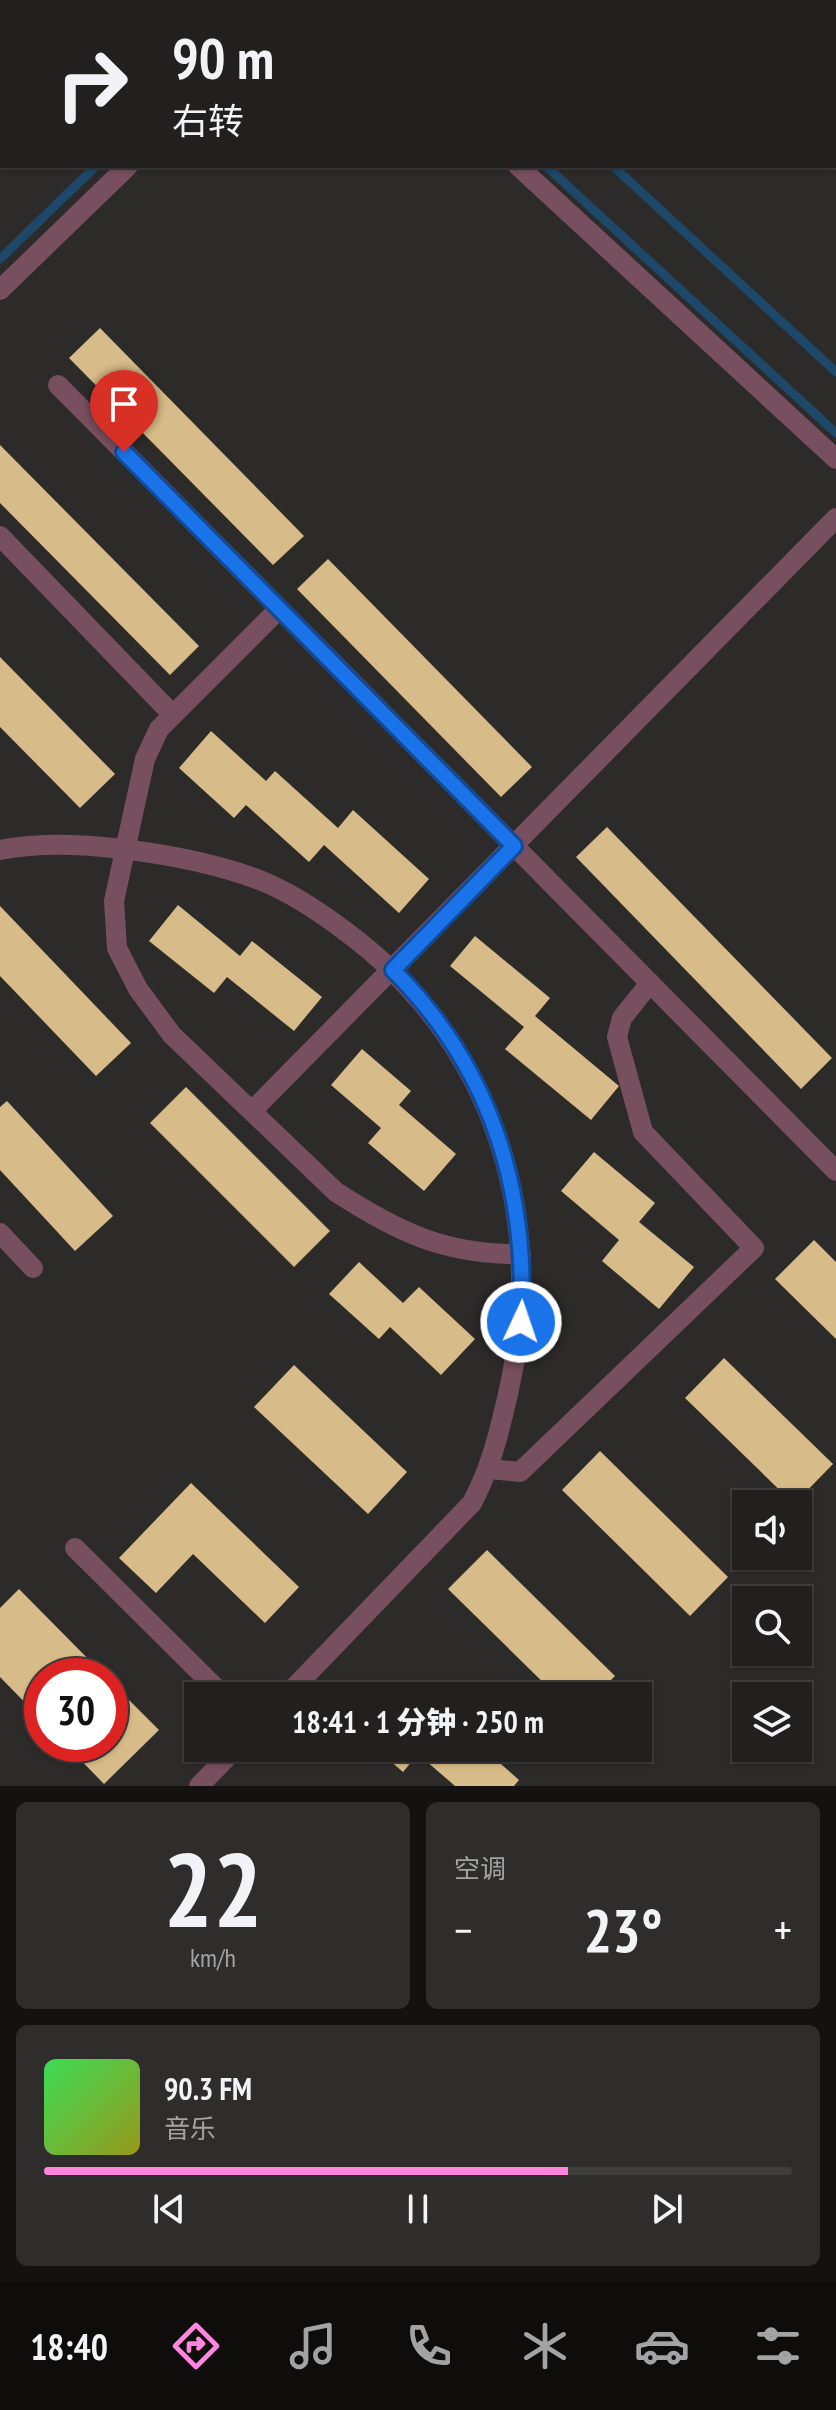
<!DOCTYPE html>
<html lang="zh">
<meta charset="utf-8">
<style>
body{margin:0;font-family:"PT Sans Narrow","Noto Sans SC",sans-serif;background:#2e2d2c;color:#f1f3f6;height:100vh;display:flex;flex-direction:column;font-size:30px;white-space:nowrap}
*{box-sizing:border-box;margin:0}
p{font-size:26px;color:#a2a3a4}
.icon{flex:none;width:44px;height:44px;fill:none;stroke:currentColor;stroke-width:2;stroke-linecap:round;stroke-linejoin:round}
.map{position:relative;height:1786px;overflow:hidden}
.drawer{display:flex;flex-direction:column;gap:16px;padding:16px;background:#131211;flex:1}
.drawer>*{flex:none}
.banner{position:absolute;left:0px;top:0px;width:836px;height:168px;box-shadow:0 2px 6px #0004,0 0 0 2px #3f3e3d;background:#22201f;color:#f1f3f6;overflow:hidden}
.fabs{position:absolute;left:732px;top:1490px;display:grid;gap:16px}
.fabs a{display:grid;place-items:center;width:80px;height:80px;border-radius:0px;background:#22201f;box-shadow:0 2px 6px #0004,0 0 0 2px #3f3e3d;font-size:40px}
.speed{position:absolute;left:24px;top:1658px;display:flex;gap:16px;font-size:40px;font-weight:700;text-align:center}
.speed>*{display:grid;place-content:center;width:104px;height:104px;border-radius:50%;background:#22201f;box-shadow:0 2px 6px #0004,0 0 0 2px #3f3e3d;line-height:1}
.speed .limit{border:12px solid #d22;background:#fff;color:#111}
.pin{position:absolute;display:grid;place-items:center;width:68px;height:68px;color:#fff;margin:-82px -34px;border-radius:50% 50% 50% 0;rotate:-45deg;box-shadow:0 0 8px #0007}
.pin .icon{rotate:45deg}
.me{position:absolute;width:88px;margin:-44px;rotate:3deg;stroke-linejoin:round;filter:drop-shadow(0 0 6px #0008)}
.turn{display:flex;align-items:center;gap:28px;height:168px;padding:0 40px;font-size:36px}
.turn .icon{width:104px;height:104px;stroke-width:2.5}
.turn b{display:block;font-size:56px;line-height:68px}
.big{font-size:60px;font-weight:800;line-height:1.1}
.drawer .widget{flex:1;display:flex;flex-direction:column;justify-content:center;gap:12px;min-width:0;padding:0 28px;border-radius:12px;background:#2e2d2c}
.drawer .dial{align-items:center;gap:0}
.dial b{font-size:104px;line-height:1}
.song{display:flex;align-items:center;gap:24px}
.cover{width:96px;height:96px;border-radius:12px;background:linear-gradient(135deg,hsl(130 70% 55%),hsl(60 70% 35%))}
.played{height:8px;border-radius:4px;background:linear-gradient(90deg,#ff85de 70%,#3f3e3d 70%)}
.keys{display:flex;justify-content:space-around;direction:ltr}
.heat{display:flex;justify-content:space-between;align-items:center;font-size:44px;direction:ltr}
.drawer .tiles{flex:1;display:grid;gap:16px;grid-template-columns:1fr 1fr}
.widget:last-child{grid-column:span 2}
.trip{position:absolute;left:184px;top:1682px;width:468px;height:80px;border-radius:0px;background:#22201f;box-shadow:0 2px 6px #0004,0 0 0 2px #3f3e3d;font-weight:800;line-height:80px;text-align:center}
.menu{display:flex;height:128px;justify-content:space-around;align-items:center;background:#0e0d0c;color:#a2a3a4}
.menu .icon{width:56px;height:56px}
.menu .on{color:#ff85de}
.menu b{font-size:36px;color:#f1f3f6}
.map>svg:first-child{display:block}
</style>
<div class="map">
<svg width="836" height="1786" viewBox="0 0 836 1786">
<rect width="100%" height="100%" fill="#2d2b29"/>
<g fill="none" stroke-linecap="round" stroke-linejoin="round">
<g stroke="#1d4869" stroke-width="9">
<path d="M366 0 368 2"/>
<path d="M433 0 435 2"/>
<path d="M265 2 267 0"/>
<path d="M546 166 836 433"/>
<path d="M613 166 836 372"/>
<path d="M0 259 96 166"/>
</g>
</g>
<g fill="#d7bb88">
<path d="M100 328 304 536 273 565 69 358Z"/>
<path d="M0 445 199 646 170 675 0 503Z"/>
<path d="M328 559 532 767 501 797 297 589Z"/>
<path d="M0 657 115 774 80 808 0 727Z"/>
<path d="M211 731 266 781 275 771 338 828 353 810 429 879 399 913 324 845 309 862 246 805 234 818 179 768Z"/>
<path d="M607 827 832 1058 801 1089 576 857Z"/>
<path d="M178 905 240 956 252 941 322 997 294 1031 227 977 214 993 149 941Z"/>
<path d="M0 906 131 1043 96 1076 0 976Z"/>
<path d="M475 936 550 998 535 1016 619 1086 591 1120 505 1049 524 1027 450 966Z"/>
<path d="M362 1049 411 1091 399 1105 456 1154 424 1191 368 1143 381 1128 331 1085Z"/>
<path d="M186 1087 330 1231 294 1267 150 1123Z"/>
<path d="M7 1101 113 1216 75 1251 0 1170V1107Z"/>
<path d="M594 1152 655 1203 639 1222 694 1267 659 1309 602 1261 619 1240 561 1191Z"/>
<path d="M814 1240 836 1262V1339L775 1279Z"/>
<path d="M359 1262 403 1303 419 1287 475 1339 441 1375 390 1327 379 1339 329 1294Z"/>
<path d="M724 1358 833 1464 794 1504 685 1398Z"/>
<path d="M294 1365 407 1472 368 1514 254 1407Z"/>
<path d="M600 1451 728 1577 690 1616 562 1490Z"/>
<path d="M191 1483 299 1587 265 1623 193 1554 156 1593 119 1558Z"/>
<path d="M487 1550 615 1676 595 1696H557L448 1589Z"/>
<path d="M19 1589 105 1676H42V1720L0 1677V1608Z"/>
<path d="M110 1681 159 1730 104 1784 65 1744H110Z"/>
<path d="M372 1682 389 1696H360Z"/>
<path d="M375 1748H483L519 1780 514 1786H455L418 1754 403 1772Z"/>
</g>
<g fill="none" stroke-linecap="round" stroke-linejoin="round">
<path stroke="#82807e" stroke-width="5" stroke-dasharray="6 6" stroke-linecap="butt" d="M256 0 258 2"/>
<g stroke="#784f5f" stroke-width="20">
<path d="M300 0 307 2"/>
<path d="M518 166 836 459"/>
<path d="M0 290 128 166"/>
<path d="M58 385 836 1171"/>
<path d="M0 536 173 715"/>
<path d="M279 609 159 729 145 759 114 901 117 948 138 989 172 1035 336 1192C398 1232 445 1255 521 1254"/>
<path d="M0 850C48 841 96 845 145 852 185 858 224 866 262 881 291 893 320 912 345 931 493 1040 549 1217 508 1394 499 1433 491 1467 472 1503L286 1696"/>
<path d="M252 1111 836 518"/>
<path d="M0 1233 33 1268"/>
<path d="M490 1469 520 1472 754 1248 643 1132 617 1037 622 1018 650 983"/>
<path d="M75 1548 224 1696"/>
<path d="M199 1786 236 1748"/>
</g>
</g>
<g fill="none" stroke-linecap="round" stroke-linejoin="round">
<g stroke="#114b97" stroke-width="20">
<path id="route" d="M124 452 514 846 393 970C489 1066 528 1187 521 1322"/>
</g>
<use href="#route" stroke="#1a73e8" stroke-width="14"/>
</g>
</svg>
<div class="fabs">
<a><svg class="icon" aria-label="sound" viewBox="0 0 24 24"><path d="M4 9h4l5-4v14l-5-4H4zM17 9q2 3 0 6"/></svg></a>
<a><svg class="icon" aria-label="search" viewBox="0 0 24 24"><circle cx="10" cy="10" r="6"/><path d="M15 15l6 6"/></svg></a>
<a><svg class="icon" aria-label="layers" viewBox="0 0 24 24"><path d="M12 4l9 5-9 5-9-5zM3 14l9 5 9-5"/></svg></a>
</div>
<div class="speed"><div class="limit">30</div></div>
<div class="pin" style="left:124px;top:452px;background:#d93025"><svg class="icon" aria-label="arrive" viewBox="0 0 24 24"><path d="M6 21V4h12l-3 4 3 4H6"/></svg></div>
<svg class="me" style="left:521px;top:1322px" viewBox="-20 -20 40 40"><circle r="17" fill="#1a73e8" stroke="#fff" stroke-width="3"/><path d="M0-11L8 9 0 5-8 9z" fill="#fff"/></svg>
<div class="trip">18:41 · 1 分钟 · 250 m</div>
<div class="banner">
<div class="turn"><svg class="icon" aria-label="right" viewBox="0 0 24 24"><path d="M7 20v-9h11M14 6l5 5-5 5"/></svg><div><b>90 m</b>右转</div></div>
</div>
</div>
<section class="drawer">
<div class="tiles">
<div class="widget dial"><b>22</b><p>km/h</p></div>
<div class="widget"><p>空调</p>
<div class="heat"><a>−</a><b class="big">23°</b><a>+</a></div>
</div>
<div class="widget">
<div class="song"><i class="cover"></i><div><b>90.3 FM</b><p>音乐</p></div></div>
<div class="played"></div>
<div class="keys"><svg class="icon" aria-label="previous" viewBox="0 0 24 24"><path d="M18 5L8 12l10 7zM5 5v14"/></svg><svg class="icon" aria-label="pause" viewBox="0 0 24 24"><path d="M8 5v14M16 5v14"/></svg><svg class="icon" aria-label="next" viewBox="0 0 24 24"><path d="M6 5l10 7-10 7zM19 5v14"/></svg></div>
</div>
</div>
</section>
<nav class="menu">
<b>18:40</b>
<svg class="icon on" aria-label="directions" viewBox="0 0 24 24"><path d="M12 3l9 9-9 9-9-9zM9 14v-3h6M13 9l2 2-2 2"/></svg>
<svg class="icon" aria-label="music" viewBox="0 0 24 24"><path d="M9 18V5l10-2v13"/><circle cx="6" cy="18" r="3"/><circle cx="16" cy="16" r="3"/></svg>
<svg class="icon" aria-label="phone" viewBox="0 0 24 24"><path d="M5 4h4l2 5-3 2q2 4 5 5l2-3 5 2v4C11 20 4 13 5 4z"/></svg>
<svg class="icon" aria-label="climate" viewBox="0 0 24 24"><path d="M12 3v18M4 7l16 10M4 17L20 7"/></svg>
<svg class="icon" aria-label="car" viewBox="0 0 24 24"><path d="M5 17H2v-5l4-1 3-4h7l3 4 3 1v5h-3M9 17h6M6 11h13"/><circle cx="7" cy="17" r="2"/><circle cx="17" cy="17" r="2"/></svg>
<svg class="icon" aria-label="filters" viewBox="0 0 24 24"><path d="M4 7h16M4 17h16"/><circle cx="9" cy="7" r="2"/><circle cx="15" cy="17" r="2"/></svg>
</nav>
